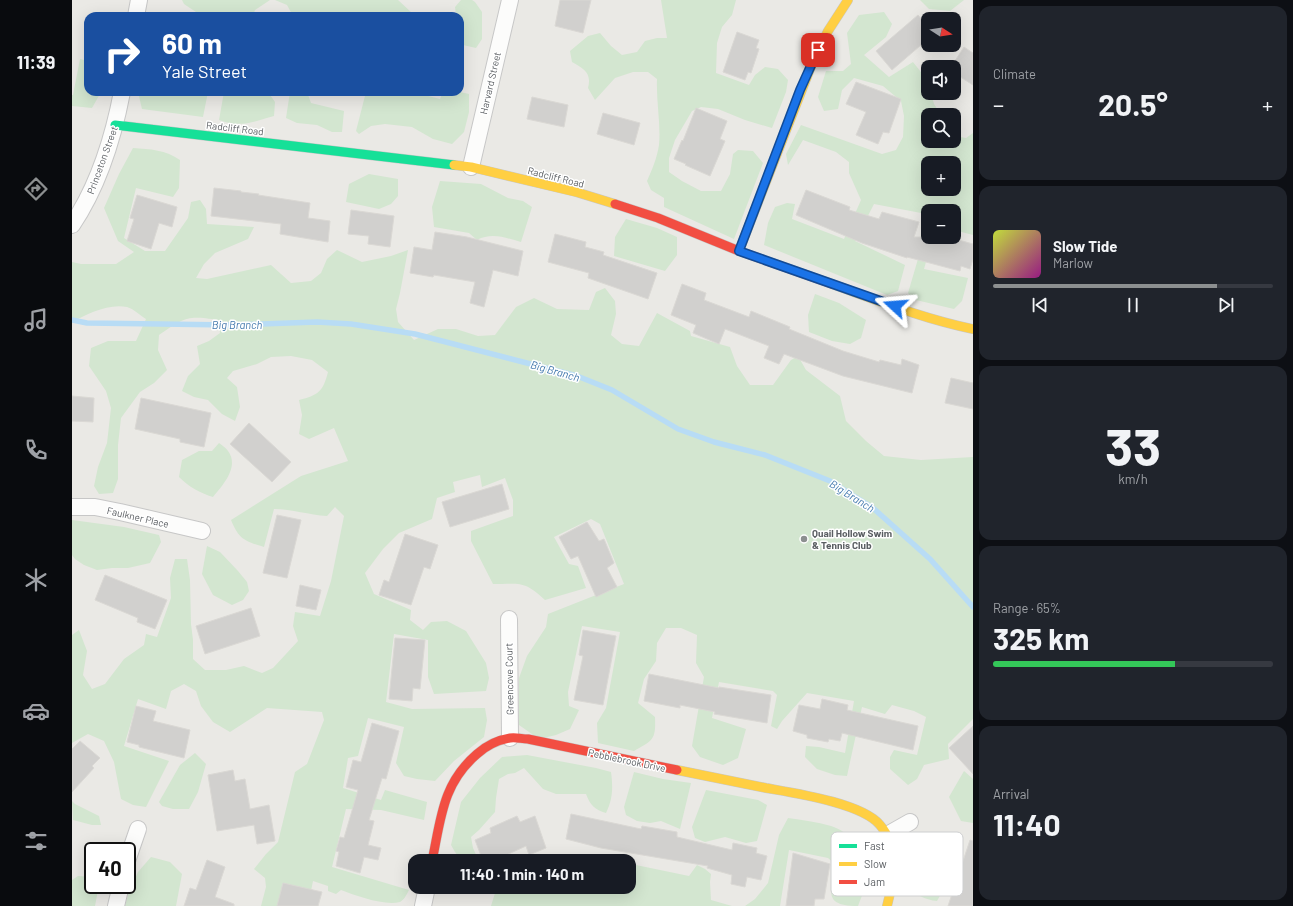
<!DOCTYPE html>
<meta charset="utf-8">
<style>
body{margin:0;font-family:Barlow,sans-serif;background:#20242c;color:#f1f3f6;height:100vh;display:flex;flex-direction:column;font-size:15px;white-space:nowrap}
*{box-sizing:border-box;margin:0}
p{font-size:13px;color:#9ea1a6}
.icon{flex:none;width:22px;height:22px;fill:none;stroke:currentColor;stroke-width:2;stroke-linecap:round;stroke-linejoin:round}
.map{position:relative;flex:1;overflow:hidden}
.panel{display:flex;flex-direction:column;gap:6px;padding:6px;background:#0d0f14;width:320px}
.panel>*{flex:none}
.top-card{position:absolute;left:12px;top:12px;width:380px;height:84px;border-radius:12px;box-shadow:0 4px 16px #0002;background:#1a4fa0;color:#fff;overflow:hidden}
.needle{width:26px;rotate:102deg}
.controls{position:absolute;left:849px;top:12px;display:grid;gap:8px}
.controls a{display:grid;place-items:center;width:40px;height:40px;border-radius:8px;background:#171b24;box-shadow:0 4px 16px #0002;font-size:20px}
.speed{position:absolute;left:12px;top:842px;display:flex;gap:8px;font-size:20px;font-weight:700;text-align:center}
.speed>*{display:grid;place-content:center;width:52px;height:52px;border-radius:50%;background:#171b24;box-shadow:0 4px 16px #0002;line-height:1}
.speed .limit{border:2px solid #111;border-radius:6px;background:#fff;color:#111}
.pin{position:absolute;display:grid;place-items:center;width:34px;height:34px;color:#fff;margin:-17px;border-radius:8px;box-shadow:0 2px 6px #0006}
.me{position:absolute;width:44px;margin:-22px;rotate:289deg;stroke-linejoin:round;filter:drop-shadow(0 0 3px #0008)}
.turn{display:flex;align-items:center;gap:14px;height:84px;padding:0 12px;font-size:18px}
.turn .icon{width:52px;height:52px;stroke-width:2.5}
.turn b{display:block;font-size:28px;line-height:34px}
.big{font-size:30px;font-weight:700;line-height:1.1}
.panel .tile{flex:1;display:flex;flex-direction:column;justify-content:center;gap:6px;min-width:0;padding:0 14px;border-radius:12px;background:#20242c}
.panel .dial{align-items:center;gap:0}
.dial b{font-size:52px;line-height:1}
.song{display:flex;align-items:center;gap:12px}
.cover{width:48px;height:48px;border-radius:6px;background:linear-gradient(135deg,hsl(70 70% 55%),hsl(310 70% 35%))}
.played{height:4px;border-radius:2px;background:linear-gradient(90deg,#8c8f90 80%,#363941 80%)}
.keys{display:flex;justify-content:space-around;direction:ltr}
.heat{display:flex;justify-content:space-between;align-items:center;font-size:22px;direction:ltr}
.charge{height:6px;border-radius:3px;background:linear-gradient(90deg,#34c759 65%,#363941 0)}
.trip{position:absolute;left:336px;top:854px;width:228px;height:40px;border-radius:12px;background:#171b24;box-shadow:0 4px 16px #0002;font-weight:700;line-height:40px;text-align:center}
main{display:flex;flex:1;min-height:0}
.dock{display:flex;flex-direction:column;width:72px;justify-content:space-around;align-items:center;background:#090b0e;color:#9ea1a6}
.dock .icon{width:28px;height:28px}
.dock .active{color:#8c8f90}
.dock b{font-size:18px;color:#f1f3f6}
.map>svg:first-child{display:block}
</style>
<main>
<nav class="dock">
<b>11:39</b>
<svg class="icon active" aria-label="directions" viewBox="0 0 24 24"><path d="M12 3l9 9-9 9-9-9zM9 14v-3h6M13 9l2 2-2 2"/></svg>
<svg class="icon" aria-label="music" viewBox="0 0 24 24"><path d="M9 18V5l10-2v13"/><circle cx="6" cy="18" r="3"/><circle cx="16" cy="16" r="3"/></svg>
<svg class="icon" aria-label="phone" viewBox="0 0 24 24"><path d="M5 4h4l2 5-3 2q2 4 5 5l2-3 5 2v4C11 20 4 13 5 4z"/></svg>
<svg class="icon" aria-label="climate" viewBox="0 0 24 24"><path d="M12 3v18M4 7l16 10M4 17L20 7"/></svg>
<svg class="icon" aria-label="car" viewBox="0 0 24 24"><path d="M5 17H2v-5l4-1 3-4h7l3 4 3 1v5h-3M9 17h6M6 11h13"/><circle cx="7" cy="17" r="2"/><circle cx="17" cy="17" r="2"/></svg>
<svg class="icon" aria-label="filters" viewBox="0 0 24 24"><path d="M4 7h16M4 17h16"/><circle cx="9" cy="7" r="2"/><circle cx="15" cy="17" r="2"/></svg>
</nav>
<div class="map">
<svg width="901" height="906" viewBox="0 0 901 906">
<rect width="100%" height="100%" fill="#eae9e5"/>
<g fill="#d3e6d0" fill-rule="evenodd">
<path d="M110 0H198L183 10 181 16H130L112 4Z"/>
<path d="M203 0H326L340 13V16H221L215 5Z"/>
<path d="M389 0H400L403 2 410 12V39L404 48 391 45 388 37V16H384L383 7Z"/>
<path d="M589 0H664L660 15 650 27 645 43 644 73 677 85 683 75 693 67 706 69 716 80 714 92 700 128 673 120 646 109 629 107 620 111 603 140 597 158V172L610 181 629 191H649L658 174 661 154 666 150 681 151 691 163 662 239 592 207V198L579 190 575 181C580 170 585 158 587 145 589 124 584 101 585 79L576 72H561L543 78 523 100 516 88C520 73 512 69 500 62L498 51 516 36 528 33 539 46 550 55 565 52 573 41 585 38H595Z"/>
<path d="M848 0H892L878 11 857 9Z"/>
<path d="M812 12 820 24 814 37 792 55 817 77 841 62 856 81V93H859L862 104 869 115H856V141H882V136L894 138 901 133V235L882 230V211H856V224L849 213 802 204 783 241 833 265 826 291 815 295 692 245 696 223 703 207 715 203 723 204 720 219 772 239 789 200 777 173V162L764 152 731 140 716 165 714 154 729 125 810 154 824 150 831 137 832 116 829 101 811 86 782 78 770 90 766 109 752 111 746 97 754 71H771L779 64 775 33 787 15ZM856 163H882V189H856Z"/>
<path d="M8 59 16 61V92H29L20 108 0 106V95H1Z"/>
<path d="M66 92H136L131 117 70 109Z"/>
<path d="M152 92H196L203 102 202 116C181 122 168 128 147 120Z"/>
<path d="M218 92H235L239 103 272 111 270 132H260L245 125 225 123 214 118Z"/>
<path d="M294 92H341L368 99 371 92H388L397 94V112L392 132 380 144 361 139 340 127 313 124 299 126 287 134 284 131Z"/>
<path d="M61 148C78 149 94 150 108 160L107 188 101 197 64 188 52 238 73 251H93L116 218 119 202 128 200 134 209 135 224 182 227 176 239 143 253 132 264 124 278 135 279 199 265 219 283 239 281 249 273 255 259 265 250 290 262 319 256 336 250 328 293 324 309 326 322 342 340 366 329H384L406 336 423 335 444 307 462 298 485 309 517 310 524 292 533 288 543 301 544 314 539 335 550 344 567 346 585 313 618 331 619 336 658 347 665 366 678 385H701L719 360 726 356 734 370 768 396 774 421 794 441 812 456 849 460 901 457V719L876 744 877 759 852 765 845 779 836 785 818 769V757L822 750 845 755 854 717 842 711 820 705 813 714 790 707 775 776 763 775 745 769 733 757 734 746 747 747 773 753 782 701 735 693 710 721 705 729 699 726 705 695 701 691 647 682 640 718 674 729 666 758 651 765 628 757 620 746 632 677 624 663 625 635 609 628H594L585 643 584 661 572 679 566 703 583 717C584 740 581 740 562 751L526 743 525 723 534 708 548 632 510 626 496 692 497 706 507 710 498 729 484 735 467 739 447 725V678L455 656 474 627 476 614 552 584 528 524 519 519 482 537 497 564 506 566 514 588 473 600C452 580 448 584 421 584L399 541V531L441 516V500L433 478 410 487 408 475 381 482 383 492 365 498 360 519 327 533 311 549 293 573 302 594 339 610 338 620 351 630 359 622 375 621 394 631 414 663 417 678 414 691 362 694 356 677V640L322 634 314 702 340 709 413 708 415 720 412 737 382 761 363 781 345 779 332 776 324 763 332 727 296 718 286 756 276 758 271 788 309 800 313 790 355 802 352 820 309 810 274 809 260 867 337 890C335 894 332 900 328 902 312 906 285 896 269 890L264 894 256 891V886L241 881 236 906H189L194 887 193 878 182 869 194 854 206 842 223 772 235 764 252 720 250 712 195 708 158 732 141 722 129 706 124 691 112 684 99 691 94 709 66 699 52 746 97 761 74 807 61 805 49 799 42 762 32 741 16 734 0 743V635L7 630 15 651 11 675 20 689 33 684 52 659 72 645 74 634 85 637 99 598 98 578 103 559H115L118 580 119 624 121 640V659L133 670H154L172 666 190 673 201 668 226 641 221 626 223 612 248 616 259 581 272 516 263 507 255 516C237 515 220 509 202 509L192 547C172 541 167 539 159 520L229 476 276 461 262 428 237 439 227 434 230 415 227 400C247 395 251 391 256 372L240 360 219 356 199 357 185 364 161 371 155 378 165 387 168 407 163 421 150 414 136 400 122 397 110 391 116 376 128 364 125 346 137 341 148 333 146 320C115 315 113 317 87 335L86 350 95 370 82 383 68 392 49 418 46 445V479L41 493 27 494 22 486 26 467 35 443 39 408 34 391 17 366 19 348 36 341H64L74 319C69 316 62 309 55 307 37 303 15 314 0 322V262L9 264H44L62 252 46 241 32 208 47 174Z"/>
<path d="M297 174 326 179V196L319 204 307 209 274 202 277 184Z"/>
<path d="M368 181 409 184 436 198 451 201 460 207 449 242C434 238 420 232 405 240L397 233 362 227 360 207Z"/>
<path d="M554 219 585 228 605 237V255L593 271 542 256 543 237Z"/>
<path d="M856 225V237H861L852 269 896 278 890 301 882 309 844 300 836 293Z"/>
<path d="M743 294 767 303 794 320 789 338 778 344 760 341 737 332 736 315Z"/>
<path d="M147 443C150 445 154 448 156 451 168 467 150 486 141 497 128 493 117 487 107 477L110 460 127 451H140Z"/>
<path d="M0 520 52 527 87 535 89 542 78 563 56 568H40L25 570 12 565 3 559 0 555Z"/>
<path d="M135 546 148 552 166 571 175 582 177 591 171 600 160 605 141 595 130 574Z"/>
<path d="M123 753 134 764 126 792 117 809H101L90 806 87 802 108 765Z"/>
<path d="M455 755 524 768 539 772C541 787 541 799 534 813 523 810 518 805 514 794H484L471 789 452 768 443 773 436 774 427 779 424 798 423 812 407 830 399 837 401 848 406 859C392 868 385 856 379 845L389 802 408 778 430 757Z"/>
<path d="M892 771 901 779V823L889 821 877 797Z"/>
<path d="M562 772 591 779 619 783 608 829 589 821 578 823 565 821 554 815 552 807Z"/>
<path d="M634 790 686 800 695 805 685 841 674 843 653 837 633 842 623 838 620 827Z"/>
<path d="M0 801 3 804 27 816 29 825H20L1 820Z"/>
<path d="M716 818C730 820 745 822 759 826 778 832 798 852 796 874 795 885 790 895 786 906 750 906 759 891 764 865L756 858 717 850 708 906H673L683 899 696 883 707 835Z"/>
<path d="M854 850 864 860 869 874 875 883 865 901C853 900 843 894 834 886L836 865 838 855Z"/>
<path d="M79 857 98 862 110 874 104 906H53L57 891 66 872Z"/>
<path d="M564 865 617 876 625 865 633 869 639 874 638 882 639 900 660 906H419L423 893 428 887H521L523 890 535 892 539 887H557V871Z"/>
<path d="M6 876 21 877V885H27L23 906H0V880Z"/>
</g>
<g fill="none" stroke-linecap="round" stroke-linejoin="round">
<path stroke="#b8dcf5" stroke-width="5.5" d="M0 320 15 323 160 325 245 322 279 324 343 334 505 376 540 390 606 429 642 442 693 455 758 481 801 508 858 559 901 607"/>
</g>
<g fill="#d1d0ce" stroke="#dad8d4">
<path d="M488 0H519L511 33 483 26Z"/>
<path d="M846 15 856 27V39L820 70 804 51Z"/>
<path d="M665 32 687 40 684 48 687 49 679 73 676 72 673 80 651 72Z"/>
<path d="M892 47 901 53V85L882 73V67H879Z"/>
<path d="M784 82 829 99 817 133 811 132 806 144 784 135 794 112 774 104Z"/>
<path d="M460 97 496 105 492 127 455 119Z"/>
<path d="M624 108 655 121 648 139 653 141 638 176 613 165 614 164 602 159 610 140 611 141Z"/>
<path d="M531 113 568 123 562 145 525 134Z"/>
<path d="M142 188 169 191V192L187 194 186 195 238 203 236 218 258 221 256 242 208 234 209 224 139 216Z"/>
<path d="M734 190 778 207 777 210 807 219 810 212 847 222 842 237H876L901 244V259L898 269 889 266 888 271 835 257V258L790 243 724 215Z"/>
<path d="M65 195 105 207 100 227 87 223 79 249 55 241 62 219 58 218Z"/>
<path d="M279 210 322 216 318 247 296 244 297 236 276 234Z"/>
<path d="M363 232 395 237 451 251 446 276 421 270 412 307 398 303 403 282 362 275 361 277 338 273 342 247 360 250Z"/>
<path d="M483 234 514 242 513 247 532 252 531 255 585 273 576 299 516 278 517 273 476 262Z"/>
<path d="M610 284 634 293 632 300 677 317 679 311 718 327 717 329 771 351 807 362 808 360 829 365 830 359 847 365 840 393 771 376 712 354 707 364 692 358 697 346 653 329 647 344 621 333 624 325 599 315Z"/>
<path d="M879 378 901 383V409L873 403Z"/>
<path d="M0 396 22 398 21 422 0 421Z"/>
<path d="M69 398 139 413 132 447 108 442V439L63 429Z"/>
<path d="M177 423 219 462 200 482 158 444Z"/>
<path d="M430 484 437 509 378 527 370 502Z"/>
<path d="M205 515 229 520 215 578 191 573Z"/>
<path d="M515 522 527 541 532 539 542 563 535 568 545 587 524 597 506 556 499 559 487 537Z"/>
<path d="M333 534 366 545 358 569 352 567 339 605 307 595 312 580 317 582Z"/>
<path d="M33 575 95 600 83 629 65 622 66 618 23 600Z"/>
<path d="M228 585 249 590 244 610 224 606Z"/>
<path d="M179 608 188 636 133 654 124 626Z"/>
<path d="M511 630 544 636 531 705 502 700 511 656 507 655Z"/>
<path d="M323 638 353 640 348 689 341 688 340 701 317 699Z"/>
<path d="M577 674 647 688V687L699 695 695 723 642 714 643 712 608 705V708L572 701Z"/>
<path d="M750 699 776 705 775 710 846 726 841 750 770 733 768 741 757 739 756 742 735 738V735L721 731 727 705 748 709Z"/>
<path d="M64 706 84 711 81 721 118 730 112 758 67 747V745L55 742Z"/>
<path d="M300 723 327 731 314 779 310 778 297 820 302 821 296 845 309 848 306 860 292 857 288 873 264 866 267 852 264 851 268 837 272 838 286 790 274 787 281 760 289 762Z"/>
<path d="M901 726V774L877 748Z"/>
<path d="M8 741 28 758 20 766 22 768 0 792V749Z"/>
<path d="M161 770 163 781 173 779 178 809 197 805 203 841 185 844 182 825 145 831 136 775Z"/>
<path d="M499 814 569 829 570 826 605 832V837L660 850 661 843 685 848 684 853 695 856 689 880 675 877 673 887 659 884 660 875 635 868 636 866 529 848 494 839Z"/>
<path d="M445 816 448 822 463 816 474 848 457 855 454 846 430 857 428 854 411 861 403 840 419 833 418 828Z"/>
<path d="M898 840 901 841V906H876Z"/>
<path d="M721 853 758 864 752 899H743L742 906H714Z"/>
<path d="M135 860 153 867 143 897 162 904V906H112L118 888 124 890Z"/>
<path d="M211 883 250 892 246 906H205Z"/>
</g>
<g fill="none" stroke-linecap="round" stroke-linejoin="round">
<g stroke="#c7c7c7" stroke-width="18">
<g id="street">
<path d="M64 16 67 0"/>
<path d="M399 167 438 0"/>
<path d="M0 225C27 185 41 139 50 92"/>
<path d="M0 507H23L48 512 130 531"/>
<path d="M437 619 438 738"/>
<path d="M815 835 838 822"/>
<path d="M55 861 66 829"/>
<path d="M44 906 49 885"/>
<path d="M351 906 355 887"/>
</g>
</g>
<g stroke="#c7c7c7" stroke-width="10">
<path id="fast" d="M43 125 382 165"/>
</g>
<g stroke="#c7c7c7" stroke-width="10">
<g id="slow">
<path d="M382 165 399 167 504 192 543 204"/>
<path d="M667 251 740 64 756 31 776 0"/>
<path d="M760 284C807 301 852 319 901 329"/>
<path d="M605 770C635 776 665 782 694 788 722 793 790 803 808 825 827 847 822 880 815 906"/>
</g>
</g>
<g stroke="#c7c7c7" stroke-width="10">
<g id="jam">
<path d="M543 204 586 218 667 251 760 284"/>
<path d="M360 861C369 819 370 784 405 754 414 746 426 740 438 738 444 737 450 739 456 739L605 770"/>
</g>
</g>
<use href="#street" stroke="#fcfcfb" stroke-width="16"/>
<use href="#fast" stroke="#16e098" stroke-width="9"/>
<use href="#slow" stroke="#ffcf43" stroke-width="9"/>
<use href="#jam" stroke="#f24e42" stroke-width="9"/>
</g>
<g fill="none" stroke-linecap="round" stroke-linejoin="round">
<g stroke="#114b97" stroke-width="10">
<path id="route" d="M746 50 728 90 667 251 823 306"/>
</g>
<use href="#route" stroke="#1a73e8" stroke-width="7"/>
</g>
<circle fill="#8c8f90" stroke="#fff" stroke-width="1.5" cx="732" cy="539" r="4"/>
<g text-anchor="middle" stroke-width="3" stroke-linejoin="round" paint-order="stroke">
<g font-size="10" fill="#5a5e62" stroke="#fff">
<text transform="translate(418 83) rotate(-77)" y="4">Harvard Street</text>
<text transform="translate(163 128) rotate(7)" y="4">Radcliff Road</text>
<text transform="translate(30 160) rotate(-70)" y="4">Princeton Street</text>
<text transform="translate(484 177) rotate(14)" y="4">Radcliff Road</text>
<text transform="translate(66 517) rotate(13)" y="4">Faulkner Place</text>
<text transform="translate(437 679) rotate(-91)" y="4">Greencove Court</text>
<text transform="translate(555 760) rotate(12)" y="4">Pebblebrook Drive</text>
</g>
<g font-size="10" font-weight="bold" fill="#5a5e62" stroke="#fff" text-anchor="start">
<text x="740" y="537">Quail Hollow Swim<tspan x="740" dy="12">&amp; Tennis Club</tspan></text>
</g>
<g font-size="11" font-style="italic" fill="#4278ad" stroke="#fff">
<text x="165" y="329">Big Branch</text>
<text transform="translate(483 371) rotate(16)" y="4">Big Branch</text>
<text transform="translate(780 496) rotate(32)" y="4">Big Branch</text>
</g>
</g>
<rect x="759" y="832" width="132" height="64" rx="6" fill="#fff" stroke="#cecfd0" stroke-width="1"/>
<rect x="767" y="844" width="18" height="4" fill="#16e098"/>
<rect x="767" y="862" width="18" height="4" fill="#ffcf43"/>
<rect x="767" y="880" width="18" height="4" fill="#f24e42"/>
<g font-size="11" fill="#5a5e62">
<text x="792" y="850">Fast</text>
<text x="792" y="868">Slow</text>
<text x="792" y="886">Jam</text>
</g>
</svg>
<div class="controls">
<a><svg class="needle" viewBox="-14 -14 28 28"><path d="M0-13l5 13h-10z" fill="#e53935"/><path d="M0 13l5-13h-10z" fill="#9ea1a6"/></svg></a>
<a><svg class="icon" aria-label="sound" viewBox="0 0 24 24"><path d="M4 9h4l5-4v14l-5-4H4zM17 9q2 3 0 6"/></svg></a>
<a><svg class="icon" aria-label="search" viewBox="0 0 24 24"><circle cx="10" cy="10" r="6"/><path d="M15 15l6 6"/></svg></a>
<a>+</a>
<a>−</a>
</div>
<div class="speed"><div class="limit">40</div></div>
<div class="pin" style="left:746px;top:50px;background:#d93025"><svg class="icon" aria-label="arrive" viewBox="0 0 24 24"><path d="M6 21V4h12l-3 4 3 4H6"/></svg></div>
<svg class="me" style="left:823px;top:306px" viewBox="-20 -20 40 40"><path d="M0-17L14 15 0 8-14 15z" fill="#1a73e8" stroke="#fff" stroke-width="4"/></svg>
<div class="trip">11:40 · 1 min · 140 m</div>
<div class="top-card">
<div class="turn"><svg class="icon" aria-label="right" viewBox="0 0 24 24"><path d="M7 20v-9h11M14 6l5 5-5 5"/></svg><div><b>60 m</b>Yale Street</div></div>
</div>
</div>
<section class="panel">
<div class="tile"><p>Climate</p>
<div class="heat"><a>−</a><b class="big">20.5°</b><a>+</a></div>
</div>
<div class="tile">
<div class="song"><i class="cover"></i><div><b>Slow Tide</b><p>Marlow</p></div></div>
<div class="played"></div>
<div class="keys"><svg class="icon" aria-label="previous" viewBox="0 0 24 24"><path d="M18 5L8 12l10 7zM5 5v14"/></svg><svg class="icon" aria-label="pause" viewBox="0 0 24 24"><path d="M8 5v14M16 5v14"/></svg><svg class="icon" aria-label="next" viewBox="0 0 24 24"><path d="M6 5l10 7-10 7zM19 5v14"/></svg></div>
</div>
<div class="tile dial"><b>33</b><p>km/h</p></div>
<div class="tile"><p>Range · 65%</p><b class="big">325 km</b><div class="charge"></div></div>
<div class="tile"><p>Arrival</p><b class="big">11:40</b></div>
</section>
</main>
